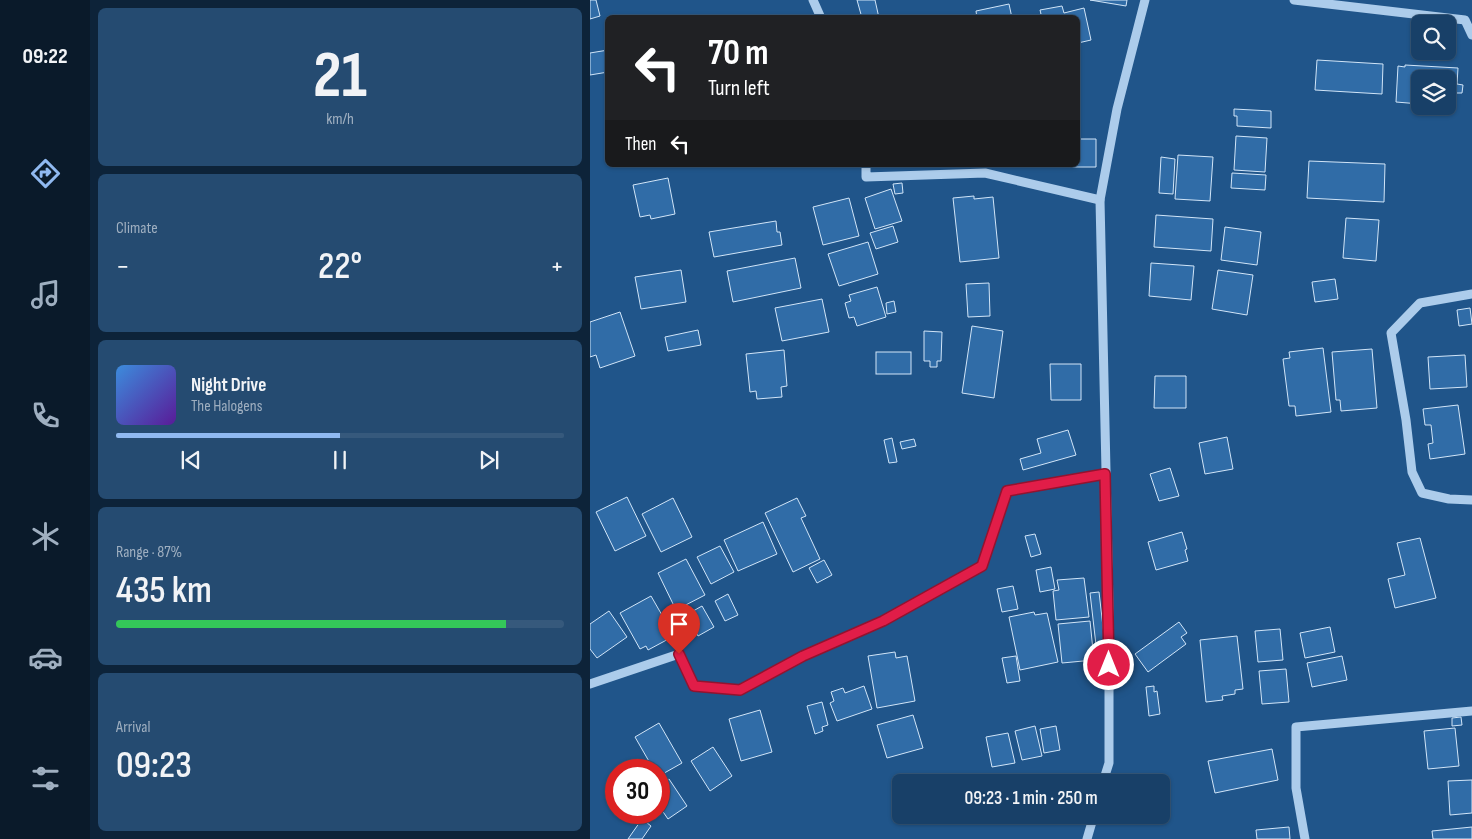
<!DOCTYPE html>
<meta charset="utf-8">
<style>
body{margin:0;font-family:"Sofia Sans Condensed",sans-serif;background:#254b71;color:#f1f3f6;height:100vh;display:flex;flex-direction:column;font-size:19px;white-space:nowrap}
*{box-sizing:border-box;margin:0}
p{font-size:16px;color:#9fafc0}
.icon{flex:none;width:28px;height:28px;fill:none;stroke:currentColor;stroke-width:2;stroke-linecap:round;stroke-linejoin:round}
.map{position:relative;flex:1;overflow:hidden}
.drawer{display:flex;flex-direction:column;gap:8px;padding:8px;background:#0d2339;width:500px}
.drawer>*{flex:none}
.top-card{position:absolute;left:15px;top:15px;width:475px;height:152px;border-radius:8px;box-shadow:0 1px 4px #0004,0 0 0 1px #36597c;background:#202124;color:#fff;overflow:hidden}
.buttons{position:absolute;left:821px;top:15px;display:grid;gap:10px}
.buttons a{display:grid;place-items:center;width:45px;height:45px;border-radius:8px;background:#184068;box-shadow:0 1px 4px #0004,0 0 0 1px #36597c;font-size:25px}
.speed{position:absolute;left:15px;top:759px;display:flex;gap:10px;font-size:25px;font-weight:700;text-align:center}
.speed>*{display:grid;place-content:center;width:65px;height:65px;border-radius:50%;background:#184068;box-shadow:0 1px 4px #0004,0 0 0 1px #36597c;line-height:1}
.speed .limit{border:8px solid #d22;background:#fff;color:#111}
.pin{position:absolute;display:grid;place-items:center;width:42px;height:42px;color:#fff;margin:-51px -21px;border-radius:50% 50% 50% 0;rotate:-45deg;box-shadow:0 0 5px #0007}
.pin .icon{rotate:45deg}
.me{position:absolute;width:55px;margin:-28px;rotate:0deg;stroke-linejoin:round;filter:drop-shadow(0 0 4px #0008)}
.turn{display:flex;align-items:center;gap:18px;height:105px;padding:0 20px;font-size:22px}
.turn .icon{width:65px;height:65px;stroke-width:2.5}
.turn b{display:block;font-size:35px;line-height:42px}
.then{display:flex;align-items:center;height:48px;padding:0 20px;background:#0003;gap:10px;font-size:19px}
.big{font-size:38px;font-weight:600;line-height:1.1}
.drawer .card{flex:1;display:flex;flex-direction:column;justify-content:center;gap:8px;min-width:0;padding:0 18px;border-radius:8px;background:#254b71}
.drawer .dial{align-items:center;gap:0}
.dial b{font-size:65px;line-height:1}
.song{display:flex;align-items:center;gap:15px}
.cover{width:60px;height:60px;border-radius:8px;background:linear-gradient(135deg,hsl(210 70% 55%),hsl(270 70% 35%))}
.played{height:5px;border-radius:2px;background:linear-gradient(90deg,#90b9f0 50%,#36597c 50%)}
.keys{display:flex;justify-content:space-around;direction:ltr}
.heat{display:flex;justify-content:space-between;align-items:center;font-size:28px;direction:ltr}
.charge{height:8px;border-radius:4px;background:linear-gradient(90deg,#34c759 87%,#36597c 0)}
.trip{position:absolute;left:302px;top:774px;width:278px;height:50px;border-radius:8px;background:#184068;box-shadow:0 1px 4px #0004,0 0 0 1px #36597c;font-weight:600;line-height:50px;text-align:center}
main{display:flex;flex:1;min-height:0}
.tabs{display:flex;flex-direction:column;width:90px;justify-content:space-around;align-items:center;background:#0a1a2a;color:#9fafc0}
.tabs .icon{width:35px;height:35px}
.tabs .current{color:#90b9f0}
.tabs b{font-size:22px;color:#f1f3f6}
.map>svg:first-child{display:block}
</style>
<main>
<nav class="tabs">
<b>09:22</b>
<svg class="icon current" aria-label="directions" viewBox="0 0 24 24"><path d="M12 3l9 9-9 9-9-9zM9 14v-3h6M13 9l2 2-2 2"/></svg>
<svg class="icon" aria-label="music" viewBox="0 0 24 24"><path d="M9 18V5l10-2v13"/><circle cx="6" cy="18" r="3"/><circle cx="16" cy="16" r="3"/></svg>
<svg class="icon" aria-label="phone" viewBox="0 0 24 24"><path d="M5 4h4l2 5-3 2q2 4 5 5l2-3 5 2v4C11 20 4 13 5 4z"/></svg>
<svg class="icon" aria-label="climate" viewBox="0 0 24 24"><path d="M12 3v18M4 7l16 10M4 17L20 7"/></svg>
<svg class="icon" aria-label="car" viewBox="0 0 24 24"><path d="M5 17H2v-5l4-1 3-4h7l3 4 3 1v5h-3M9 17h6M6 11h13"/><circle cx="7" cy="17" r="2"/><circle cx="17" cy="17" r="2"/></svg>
<svg class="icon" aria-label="filters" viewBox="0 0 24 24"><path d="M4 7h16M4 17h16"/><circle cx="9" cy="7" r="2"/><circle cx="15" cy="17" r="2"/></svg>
</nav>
<section class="drawer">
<div class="card dial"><b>21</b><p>km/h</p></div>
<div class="card"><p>Climate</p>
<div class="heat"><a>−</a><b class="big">22°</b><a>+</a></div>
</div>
<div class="card">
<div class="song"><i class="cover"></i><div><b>Night Drive</b><p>The Halogens</p></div></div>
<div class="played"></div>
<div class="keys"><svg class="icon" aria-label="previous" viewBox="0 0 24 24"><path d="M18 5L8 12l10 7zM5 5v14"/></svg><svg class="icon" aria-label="pause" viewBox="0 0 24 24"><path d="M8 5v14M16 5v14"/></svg><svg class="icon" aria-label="next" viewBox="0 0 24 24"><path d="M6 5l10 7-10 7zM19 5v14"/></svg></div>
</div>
<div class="card"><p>Range · 87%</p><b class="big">435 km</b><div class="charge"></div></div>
<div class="card"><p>Arrival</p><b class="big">09:23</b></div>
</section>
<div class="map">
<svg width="882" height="839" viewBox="0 0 882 839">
<rect width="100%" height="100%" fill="#20558a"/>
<g fill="#306ca7" stroke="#d1e5f8">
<path d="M0 0H6L10 16 0 19Z"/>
<path d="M267 0H285L289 18H272Z"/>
<path d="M500 0H537L536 6Z"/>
<path d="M419 4 422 18H387L386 11Z"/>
<path d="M472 6 474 13 494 8 501 40 488 43V18H445V16L451 14 450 10Z"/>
<path d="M18 50V72L0 75V53Z"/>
<path d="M727 60 793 64 792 94 725 90Z"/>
<path d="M815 65 868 68 867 84 873 85 872 93H866L865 106 858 105V79H830V104L806 102 808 66 815 67Z"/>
<path d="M644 109 681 111V128L647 126V116H644Z"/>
<path d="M646 136 677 138 675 172 644 170Z"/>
<path d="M488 139H506V167H464V165H488Z"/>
<path d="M588 155 623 157 620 201 585 199Z"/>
<path d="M571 157 585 159 583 194 569 193Z"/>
<path d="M719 161 795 164 794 202 717 198Z"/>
<path d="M642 173 676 175 675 190 641 188Z"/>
<path d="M78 178 85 214 61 219 60 215 50 217 43 185Z"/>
<path d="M312 183 313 193 305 194 303 184Z"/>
<path d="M301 189 312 221 285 229 275 198Z"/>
<path d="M384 196V199L403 197 409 258 370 262 363 198Z"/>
<path d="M259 198 269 236 233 245 223 207Z"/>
<path d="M566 215 623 219 621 251 564 247Z"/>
<path d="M756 218 789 220 786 261 753 258Z"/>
<path d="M186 221 187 232H190L192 245 124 257 119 232Z"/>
<path d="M303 226 308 242 286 249 280 233Z"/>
<path d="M635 227 671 232 667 265 631 260Z"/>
<path d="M278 242 288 274 249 286 238 254Z"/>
<path d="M205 258 211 288 143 302 137 271Z"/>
<path d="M561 263 604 266 601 300 559 296Z"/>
<path d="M91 270 96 302 51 309 45 277Z"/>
<path d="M628 270 663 275 657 315 622 309Z"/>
<path d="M745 279 748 299 725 302 722 282Z"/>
<path d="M399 283 400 316 378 317 376 284Z"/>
<path d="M287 287 296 317 267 326 264 317 259 318 255 303 261 301 259 295Z"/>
<path d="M232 299 239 332 192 341 185 308Z"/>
<path d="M304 301 306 312 297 314 296 303Z"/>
<path d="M880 308 882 324 869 326 867 310Z"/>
<path d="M30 312 45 356 10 368 6 355 0 357V322Z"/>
<path d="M382 326 413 331 404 398 372 393Z"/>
<path d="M108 330 111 345 78 351 75 337Z"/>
<path d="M334 331 352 332 351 361H347V367H340V361H334Z"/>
<path d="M733 348 741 412 706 416 705 406H699L693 359 700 358 699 352Z"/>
<path d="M782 349 787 408 751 411 750 400H746L742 352Z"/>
<path d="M194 350 197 386 191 387 192 397 167 399 166 391 160 392 156 354Z"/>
<rect x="286" y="352" width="35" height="22"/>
<path d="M875 355 877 387 840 389 838 357Z"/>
<path d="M460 364H491V400H461Z"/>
<path d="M565 376H596V408H564Z"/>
<path d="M868 405 875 454 840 459 838 444 843 443 841 425H835L833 409Z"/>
<path d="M478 430 486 455 433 470 430 459 451 453 447 439Z"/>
<path d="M637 437 643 469 615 474 609 443Z"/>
<path d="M302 438 307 462 299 463 294 440Z"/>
<path d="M324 439 326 446 312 449 310 442Z"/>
<path d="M580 468 589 496 569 501 560 474Z"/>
<path d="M37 497 56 536 25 551 6 512Z"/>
<path d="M83 498 102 537 71 552 52 514Z"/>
<path d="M207 498 216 516 211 518 230 559 203 572 175 513Z"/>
<path d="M173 522 187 554 148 571 134 540Z"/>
<path d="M592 532 597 549 595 550 598 561 566 570 558 542Z"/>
<path d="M445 534 451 554 441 557 435 536Z"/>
<path d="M830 538 846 598 805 608 798 579 815 575 807 543Z"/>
<path d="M130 546 144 572 121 584 107 557Z"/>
<path d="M96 559 115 595 86 610 68 573Z"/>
<path d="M234 560 242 575 227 583 219 568Z"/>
<path d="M461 567 465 589 450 592 446 570Z"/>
<path d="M494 578 499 617 466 620 463 591 469 590 467 580Z"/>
<path d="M423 586 428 609 412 612 407 589Z"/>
<path d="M509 592 515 644 506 645 500 593Z"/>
<path d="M138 594 148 615 135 621 125 601Z"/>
<path d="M61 596 84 636 58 650 56 646 50 649 30 613Z"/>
<path d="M112 606 124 627 108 636 96 615Z"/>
<path d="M19 611 37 637 7 658 0 649V624Z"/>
<path d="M444 612 445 615 457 613 468 662 430 670 419 617Z"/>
<path d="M500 621 504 660 472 663 468 624Z"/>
<path d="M589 622 597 633 591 637 596 644 558 672 545 654Z"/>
<path d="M740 627 745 652 715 658 710 633Z"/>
<path d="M690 629 693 660 668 662 665 631Z"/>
<path d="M647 636 653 689 645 690V694L632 696 633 700 616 702 610 640Z"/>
<path d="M305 652 306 658 317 656 325 701 287 708 278 656Z"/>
<path d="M426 656 430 681 417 683 412 658Z"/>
<path d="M752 656 757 680 722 687 717 663Z"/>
<path d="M696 669 699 702 672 704 669 671Z"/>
<path d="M274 686 282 709 247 721 240 703 244 701 241 692 253 688 255 693Z"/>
<path d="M564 686V692L567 691 570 714 559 716 556 687Z"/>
<path d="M232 702 238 725 232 727 233 731 225 734 217 706Z"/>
<path d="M170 710 182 752 151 761 139 719Z"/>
<path d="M323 715 333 748 297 758 287 725Z"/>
<path d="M871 717 872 725 862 726V718Z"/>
<path d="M69 723 92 763 69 776V770H64L45 737Z"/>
<path d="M445 726 452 756 432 760 425 731Z"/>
<path d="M466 726 470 750 454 753 450 729Z"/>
<path d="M865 728 869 766 838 769 834 731Z"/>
<path d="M418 733 425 763 402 767 396 737Z"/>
<path d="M123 747 142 776 120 791 101 761Z"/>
<path d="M682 749 688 780 625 793 618 761Z"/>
<path d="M79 779 97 806 78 819 69 806V786Z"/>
<path d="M882 780V813L860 815 858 781Z"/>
<path d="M52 819 61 826 52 839H38Z"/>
<path d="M699 827 700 839H667L666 830Z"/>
<path d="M882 827V839H843L842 831Z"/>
</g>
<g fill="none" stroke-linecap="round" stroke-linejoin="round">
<g stroke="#accceb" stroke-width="9">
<path d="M223 0 231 18"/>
<path d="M704 0 875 20 882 35"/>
<path d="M276 165V177L395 173 510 200"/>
<path d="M882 294 830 303 801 333 816 420 822 472 832 493 859 499 882 500"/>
<path d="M0 684 89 654 105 686 150 690 213 656 293 621 392 566 417 491 515 474"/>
<path d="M513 782 519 763V606L510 200 527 109 555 0"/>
<path d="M497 839 504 815"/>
<path d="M715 839 706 788V727L882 711"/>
</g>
</g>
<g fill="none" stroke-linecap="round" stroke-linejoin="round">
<g stroke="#92132f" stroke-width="12">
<path id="route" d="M89 654 104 686 150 690 213 656 293 621 392 566 417 491 515 474 519 665"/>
</g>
<use href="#route" stroke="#e11d48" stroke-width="9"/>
</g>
</svg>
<div class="buttons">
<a><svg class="icon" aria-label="search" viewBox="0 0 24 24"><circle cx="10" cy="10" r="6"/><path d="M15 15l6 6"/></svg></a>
<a><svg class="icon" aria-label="layers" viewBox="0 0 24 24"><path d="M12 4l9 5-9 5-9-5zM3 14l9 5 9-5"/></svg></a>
</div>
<div class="speed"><div class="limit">30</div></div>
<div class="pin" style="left:89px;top:654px;background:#d93025"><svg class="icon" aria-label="arrive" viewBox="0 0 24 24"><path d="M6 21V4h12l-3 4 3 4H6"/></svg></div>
<svg class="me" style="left:519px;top:665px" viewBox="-20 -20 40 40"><circle r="17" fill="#e11d48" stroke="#fff" stroke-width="3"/><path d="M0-11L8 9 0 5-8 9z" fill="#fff"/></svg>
<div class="trip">09:23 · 1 min · 250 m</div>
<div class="top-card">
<div class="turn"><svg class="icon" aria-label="left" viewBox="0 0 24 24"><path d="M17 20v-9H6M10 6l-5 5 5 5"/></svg><div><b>70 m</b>Turn left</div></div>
<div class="then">Then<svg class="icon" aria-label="left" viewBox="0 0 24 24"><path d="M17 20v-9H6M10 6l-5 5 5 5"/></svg></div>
</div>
</div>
</main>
